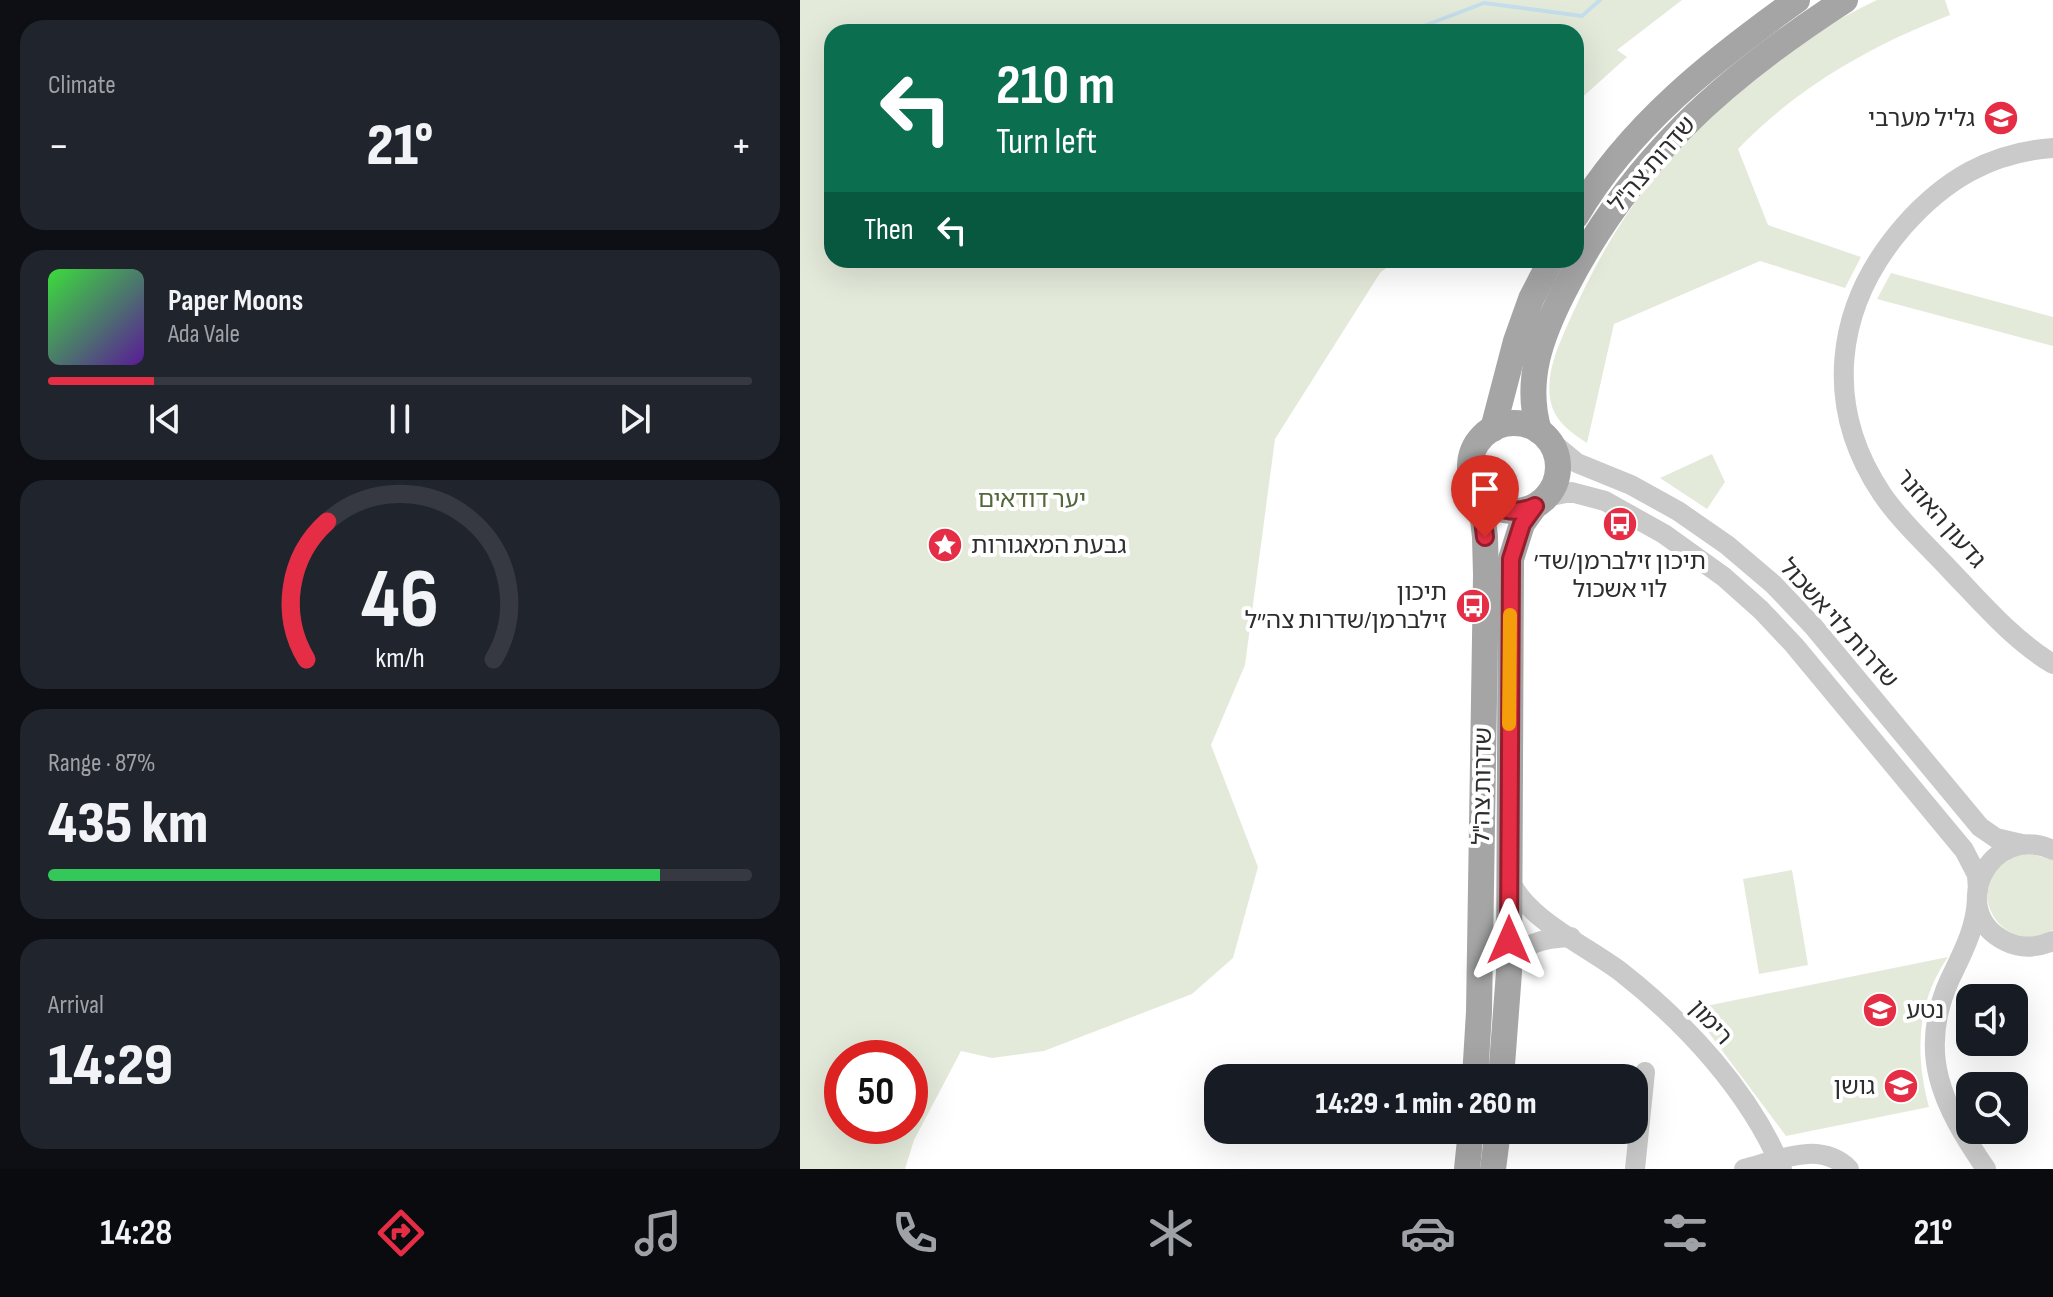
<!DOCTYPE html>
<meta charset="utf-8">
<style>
body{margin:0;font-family:"Sofia Sans Condensed","Noto Sans Hebrew",sans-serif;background:#20242c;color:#f1f3f6;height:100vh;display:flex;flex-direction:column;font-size:30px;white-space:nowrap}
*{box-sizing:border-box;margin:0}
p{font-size:26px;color:#9ea1a6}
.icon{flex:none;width:44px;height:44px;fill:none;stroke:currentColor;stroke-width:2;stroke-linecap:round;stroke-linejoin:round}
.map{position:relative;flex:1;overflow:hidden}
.side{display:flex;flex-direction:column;gap:20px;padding:20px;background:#0d0f14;width:800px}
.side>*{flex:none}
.banner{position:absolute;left:24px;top:24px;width:760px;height:244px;border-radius:24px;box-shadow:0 8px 32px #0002;background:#0b6e4f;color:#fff;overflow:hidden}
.controls{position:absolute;left:1156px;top:984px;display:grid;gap:16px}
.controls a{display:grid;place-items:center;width:72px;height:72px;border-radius:16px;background:#171b24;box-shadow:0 8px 32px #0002;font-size:40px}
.speed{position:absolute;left:24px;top:1040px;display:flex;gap:16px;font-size:40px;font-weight:700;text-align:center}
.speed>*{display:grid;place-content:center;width:104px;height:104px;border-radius:50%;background:#171b24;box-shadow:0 8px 32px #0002;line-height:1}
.speed .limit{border:12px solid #d22;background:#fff;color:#111}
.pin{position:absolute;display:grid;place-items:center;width:68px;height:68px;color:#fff;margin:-82px -34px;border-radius:50% 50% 50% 0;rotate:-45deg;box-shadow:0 0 8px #0007}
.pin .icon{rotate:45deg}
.me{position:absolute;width:88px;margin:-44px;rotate:0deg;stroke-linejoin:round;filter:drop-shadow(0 0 6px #0008)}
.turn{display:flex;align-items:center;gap:28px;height:168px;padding:0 40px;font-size:36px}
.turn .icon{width:104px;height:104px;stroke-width:2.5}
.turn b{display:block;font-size:56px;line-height:68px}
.then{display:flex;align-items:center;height:76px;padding:0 40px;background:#0003;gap:16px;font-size:30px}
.big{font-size:60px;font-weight:800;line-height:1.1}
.side .card{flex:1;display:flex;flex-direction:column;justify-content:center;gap:12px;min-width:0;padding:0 28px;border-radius:24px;background:#20242c}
.side .dial{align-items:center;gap:0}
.dial svg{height:208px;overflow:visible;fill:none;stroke:#363941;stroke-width:7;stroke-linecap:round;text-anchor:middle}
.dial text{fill:#f1f3f6;stroke:none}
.song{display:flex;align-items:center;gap:24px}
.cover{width:96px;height:96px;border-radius:12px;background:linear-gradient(135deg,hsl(120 70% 55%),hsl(270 70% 35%))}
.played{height:8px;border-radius:4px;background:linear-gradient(90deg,#e52e45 15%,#363941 15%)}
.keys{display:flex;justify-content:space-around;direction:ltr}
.heat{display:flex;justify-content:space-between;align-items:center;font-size:44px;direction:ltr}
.charge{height:12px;border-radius:6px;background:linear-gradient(90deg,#34c759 87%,#363941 0)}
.trip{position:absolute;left:404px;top:1064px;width:444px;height:80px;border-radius:24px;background:#171b24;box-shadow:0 8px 32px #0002;font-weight:800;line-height:80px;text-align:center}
.menu{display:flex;height:128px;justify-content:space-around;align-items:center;background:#090b0e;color:#9ea1a6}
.menu .icon{width:56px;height:56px}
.menu .on{color:#e52e45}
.menu b{font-size:36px;color:#f1f3f6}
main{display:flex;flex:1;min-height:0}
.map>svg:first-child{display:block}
</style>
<main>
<section class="side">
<div class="card"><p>Climate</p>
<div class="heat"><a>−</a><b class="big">21°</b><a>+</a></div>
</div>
<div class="card">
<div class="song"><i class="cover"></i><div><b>Paper Moons</b><p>Ada Vale</p></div></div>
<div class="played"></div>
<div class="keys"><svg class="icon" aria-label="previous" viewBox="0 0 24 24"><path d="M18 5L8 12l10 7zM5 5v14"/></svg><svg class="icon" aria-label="pause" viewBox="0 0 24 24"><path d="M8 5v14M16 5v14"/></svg><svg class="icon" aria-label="next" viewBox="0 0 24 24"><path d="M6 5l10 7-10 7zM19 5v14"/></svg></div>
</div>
<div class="card dial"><svg viewBox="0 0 100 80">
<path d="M14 69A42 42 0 1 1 86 69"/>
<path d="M14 69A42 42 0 0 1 22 16" stroke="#e52e45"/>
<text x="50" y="56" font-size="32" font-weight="700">46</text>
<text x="50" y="72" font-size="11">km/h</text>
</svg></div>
<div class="card"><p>Range · 87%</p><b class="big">435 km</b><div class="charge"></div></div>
<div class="card"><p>Arrival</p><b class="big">14:29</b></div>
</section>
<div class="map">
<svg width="1253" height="1169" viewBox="0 0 1253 1169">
<rect width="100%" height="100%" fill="#fff"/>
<g fill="#e4eada" fill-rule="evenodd">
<path d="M0 0H882L817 50 827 57 776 103V32H32V260H596L580 273 475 439 445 665 411 745 458 867 433 958 392 994 244 1051 192 1058 161 1051 114 1140 105 1169H0ZM42 1058H110V1126H42Z"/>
<path d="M1077 0H1145L1150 15C1070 46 998 87 938 149L968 225 1061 257 1045 288 960 261 814 324 787 443C770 432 753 420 750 398 746 370 760 342 771 317 806 239 844 182 903 122 915 110 925 97 938 87 979 52 1028 24 1077 0Z"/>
<path d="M1091 273 1253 317V346L1077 299Z"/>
<path d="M912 454 925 482 907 509 860 478Z"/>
<path d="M1227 853 1253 860V930C1200 960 1160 884 1209 858 1214 855 1221 855 1227 853Z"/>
<path d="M992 870 1008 965 959 974 943 879Z"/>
<path d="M1148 957C1116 1003 1115 1055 1129 1107L986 1136 891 1009Z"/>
</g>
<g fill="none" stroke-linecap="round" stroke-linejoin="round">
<path stroke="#c5deeb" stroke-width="4" d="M608 32 684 3 782 16 800 0"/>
<g stroke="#cacaca" stroke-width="20">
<path d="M1253 148C1191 152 1144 180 1103 227 1034 307 1023 406 1082 494 1101 522 1128 546 1151 571 1183 604 1213 640 1253 664"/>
<path d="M749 440 777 463 831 485 878 511 927 545 973 584 1013 626 1180 827 1196 838 1222 844"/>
<path d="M746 497 771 492 805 501 864 534 924 577 961 610 994 645 1164 850 1177 875 1178 890"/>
<path d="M1253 850C1189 821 1146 912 1205 941 1221 949 1237 948 1253 941"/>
<path d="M710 880C725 918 788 947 821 972 886 1023 950 1092 982 1169"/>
<path d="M1177 898C1176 928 1163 952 1150 979 1116 1054 1143 1106 1186 1169"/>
<path d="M710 970C720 942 744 938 771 937"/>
<path d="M835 1169 845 1072"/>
<path d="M944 1169C979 1160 1020 1140 1049 1169"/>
</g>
<g stroke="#a5a5a5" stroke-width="26">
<path d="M776 216C829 126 913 60 997 0"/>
<circle cx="714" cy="467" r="44"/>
<path d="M693 429 716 341 731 299 751 260"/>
<path d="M739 431C724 381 741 336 764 291 830 161 924 78 1045 0"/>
<path d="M675 1078 679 1012 686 575 685 537 680 494"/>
<path d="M701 1078 709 972 711 559 722 524 735 506"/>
<path d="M667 1169 671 1130"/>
<path d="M693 1169 698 1130"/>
</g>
</g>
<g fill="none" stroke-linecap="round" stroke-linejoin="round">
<g stroke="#951e2d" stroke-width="20">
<path id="route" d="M685 537 680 494C695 511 715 515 735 506L722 524 711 559 709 940"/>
</g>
<use href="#route" stroke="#e52e45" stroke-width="14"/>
<path stroke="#f59e0b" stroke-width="14" d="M709 724 710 615"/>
</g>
<defs>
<g id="school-disc" transform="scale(1.8)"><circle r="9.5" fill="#e52e45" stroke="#fff"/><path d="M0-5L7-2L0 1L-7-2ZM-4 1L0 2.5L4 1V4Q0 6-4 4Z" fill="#fff"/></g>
<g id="bus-disc" transform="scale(1.8)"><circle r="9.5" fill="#e52e45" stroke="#fff"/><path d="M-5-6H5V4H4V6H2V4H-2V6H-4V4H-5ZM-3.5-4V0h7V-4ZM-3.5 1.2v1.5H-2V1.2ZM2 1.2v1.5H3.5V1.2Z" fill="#fff"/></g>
<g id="sight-disc" transform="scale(1.8)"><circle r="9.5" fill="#e52e45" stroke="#fff"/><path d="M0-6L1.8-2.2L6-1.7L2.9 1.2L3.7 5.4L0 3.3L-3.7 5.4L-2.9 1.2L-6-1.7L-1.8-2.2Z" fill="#fff"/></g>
</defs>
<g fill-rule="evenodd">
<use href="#school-disc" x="1201" y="118"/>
<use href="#bus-disc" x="820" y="524"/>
<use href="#sight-disc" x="145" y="545"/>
<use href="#bus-disc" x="673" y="606"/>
<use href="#school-disc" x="1080" y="1010"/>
<use href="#school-disc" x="1101" y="1086"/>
</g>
<g text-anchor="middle" stroke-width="8" stroke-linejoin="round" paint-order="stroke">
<g font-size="24" fill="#2d2d2d" stroke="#fff" text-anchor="end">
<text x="1175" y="126">גליל מערבי</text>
<text x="171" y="553" text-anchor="start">גבעת המאגורות</text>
<text x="820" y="569" text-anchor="middle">תיכון זילברמן/שד׳<tspan x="820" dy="28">לוי אשכול</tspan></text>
<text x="647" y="600">תיכון<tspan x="647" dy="28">זילברמן/שדרות צה״ל</tspan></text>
<text x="1106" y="1018" text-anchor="start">נטע</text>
<text x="1075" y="1094">גושן</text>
</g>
<g font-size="24" fill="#2d2d2d" stroke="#fff">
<text transform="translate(852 164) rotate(-49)" y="8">שדרות צה"ל</text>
<text transform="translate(1141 518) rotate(49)" y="8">גדעון האוזנר</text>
<text transform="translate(1039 623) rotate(48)" y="8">שדרות לוי אשכול</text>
<text transform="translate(682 786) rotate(-89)" y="8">שדרות צה"ל</text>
<text transform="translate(911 1022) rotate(48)" y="8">רימון</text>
</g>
<g font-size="24" fill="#52683a" stroke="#fff">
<text x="232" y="507">יער דודאים</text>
</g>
</g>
</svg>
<div class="controls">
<a><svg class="icon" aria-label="sound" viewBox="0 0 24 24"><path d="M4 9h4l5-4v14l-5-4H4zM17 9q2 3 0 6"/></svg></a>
<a><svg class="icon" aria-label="search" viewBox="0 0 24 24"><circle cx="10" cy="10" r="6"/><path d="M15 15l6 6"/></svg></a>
</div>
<div class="speed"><div class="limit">50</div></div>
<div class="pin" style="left:685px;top:537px;background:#d93025"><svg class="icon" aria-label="arrive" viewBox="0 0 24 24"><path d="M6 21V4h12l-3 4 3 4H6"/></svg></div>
<svg class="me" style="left:709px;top:940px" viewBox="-20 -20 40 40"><path d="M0-17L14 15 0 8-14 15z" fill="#e52e45" stroke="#fff" stroke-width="4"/></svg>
<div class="trip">14:29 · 1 min · 260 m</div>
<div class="banner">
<div class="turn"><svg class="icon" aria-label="left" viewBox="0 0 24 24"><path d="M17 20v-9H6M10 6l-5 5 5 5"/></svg><div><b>210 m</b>Turn left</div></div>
<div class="then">Then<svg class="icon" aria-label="left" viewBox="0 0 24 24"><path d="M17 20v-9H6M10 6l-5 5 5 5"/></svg></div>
</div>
</div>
</main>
<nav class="menu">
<b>14:28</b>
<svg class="icon on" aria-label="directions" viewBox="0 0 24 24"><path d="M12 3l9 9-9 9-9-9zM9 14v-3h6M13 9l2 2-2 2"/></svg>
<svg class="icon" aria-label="music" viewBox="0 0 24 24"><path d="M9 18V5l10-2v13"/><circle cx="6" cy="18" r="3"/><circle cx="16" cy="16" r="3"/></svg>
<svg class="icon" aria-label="phone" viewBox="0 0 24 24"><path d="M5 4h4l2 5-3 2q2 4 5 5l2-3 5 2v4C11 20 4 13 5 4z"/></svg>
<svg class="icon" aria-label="climate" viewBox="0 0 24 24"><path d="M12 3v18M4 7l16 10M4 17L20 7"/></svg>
<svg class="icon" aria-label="car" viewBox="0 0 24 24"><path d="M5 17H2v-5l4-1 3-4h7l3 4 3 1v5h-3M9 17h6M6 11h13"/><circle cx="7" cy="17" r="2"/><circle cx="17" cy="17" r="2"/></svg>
<svg class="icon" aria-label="filters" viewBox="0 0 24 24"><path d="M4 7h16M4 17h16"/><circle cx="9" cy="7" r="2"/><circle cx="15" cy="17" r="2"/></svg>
<b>21°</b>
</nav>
